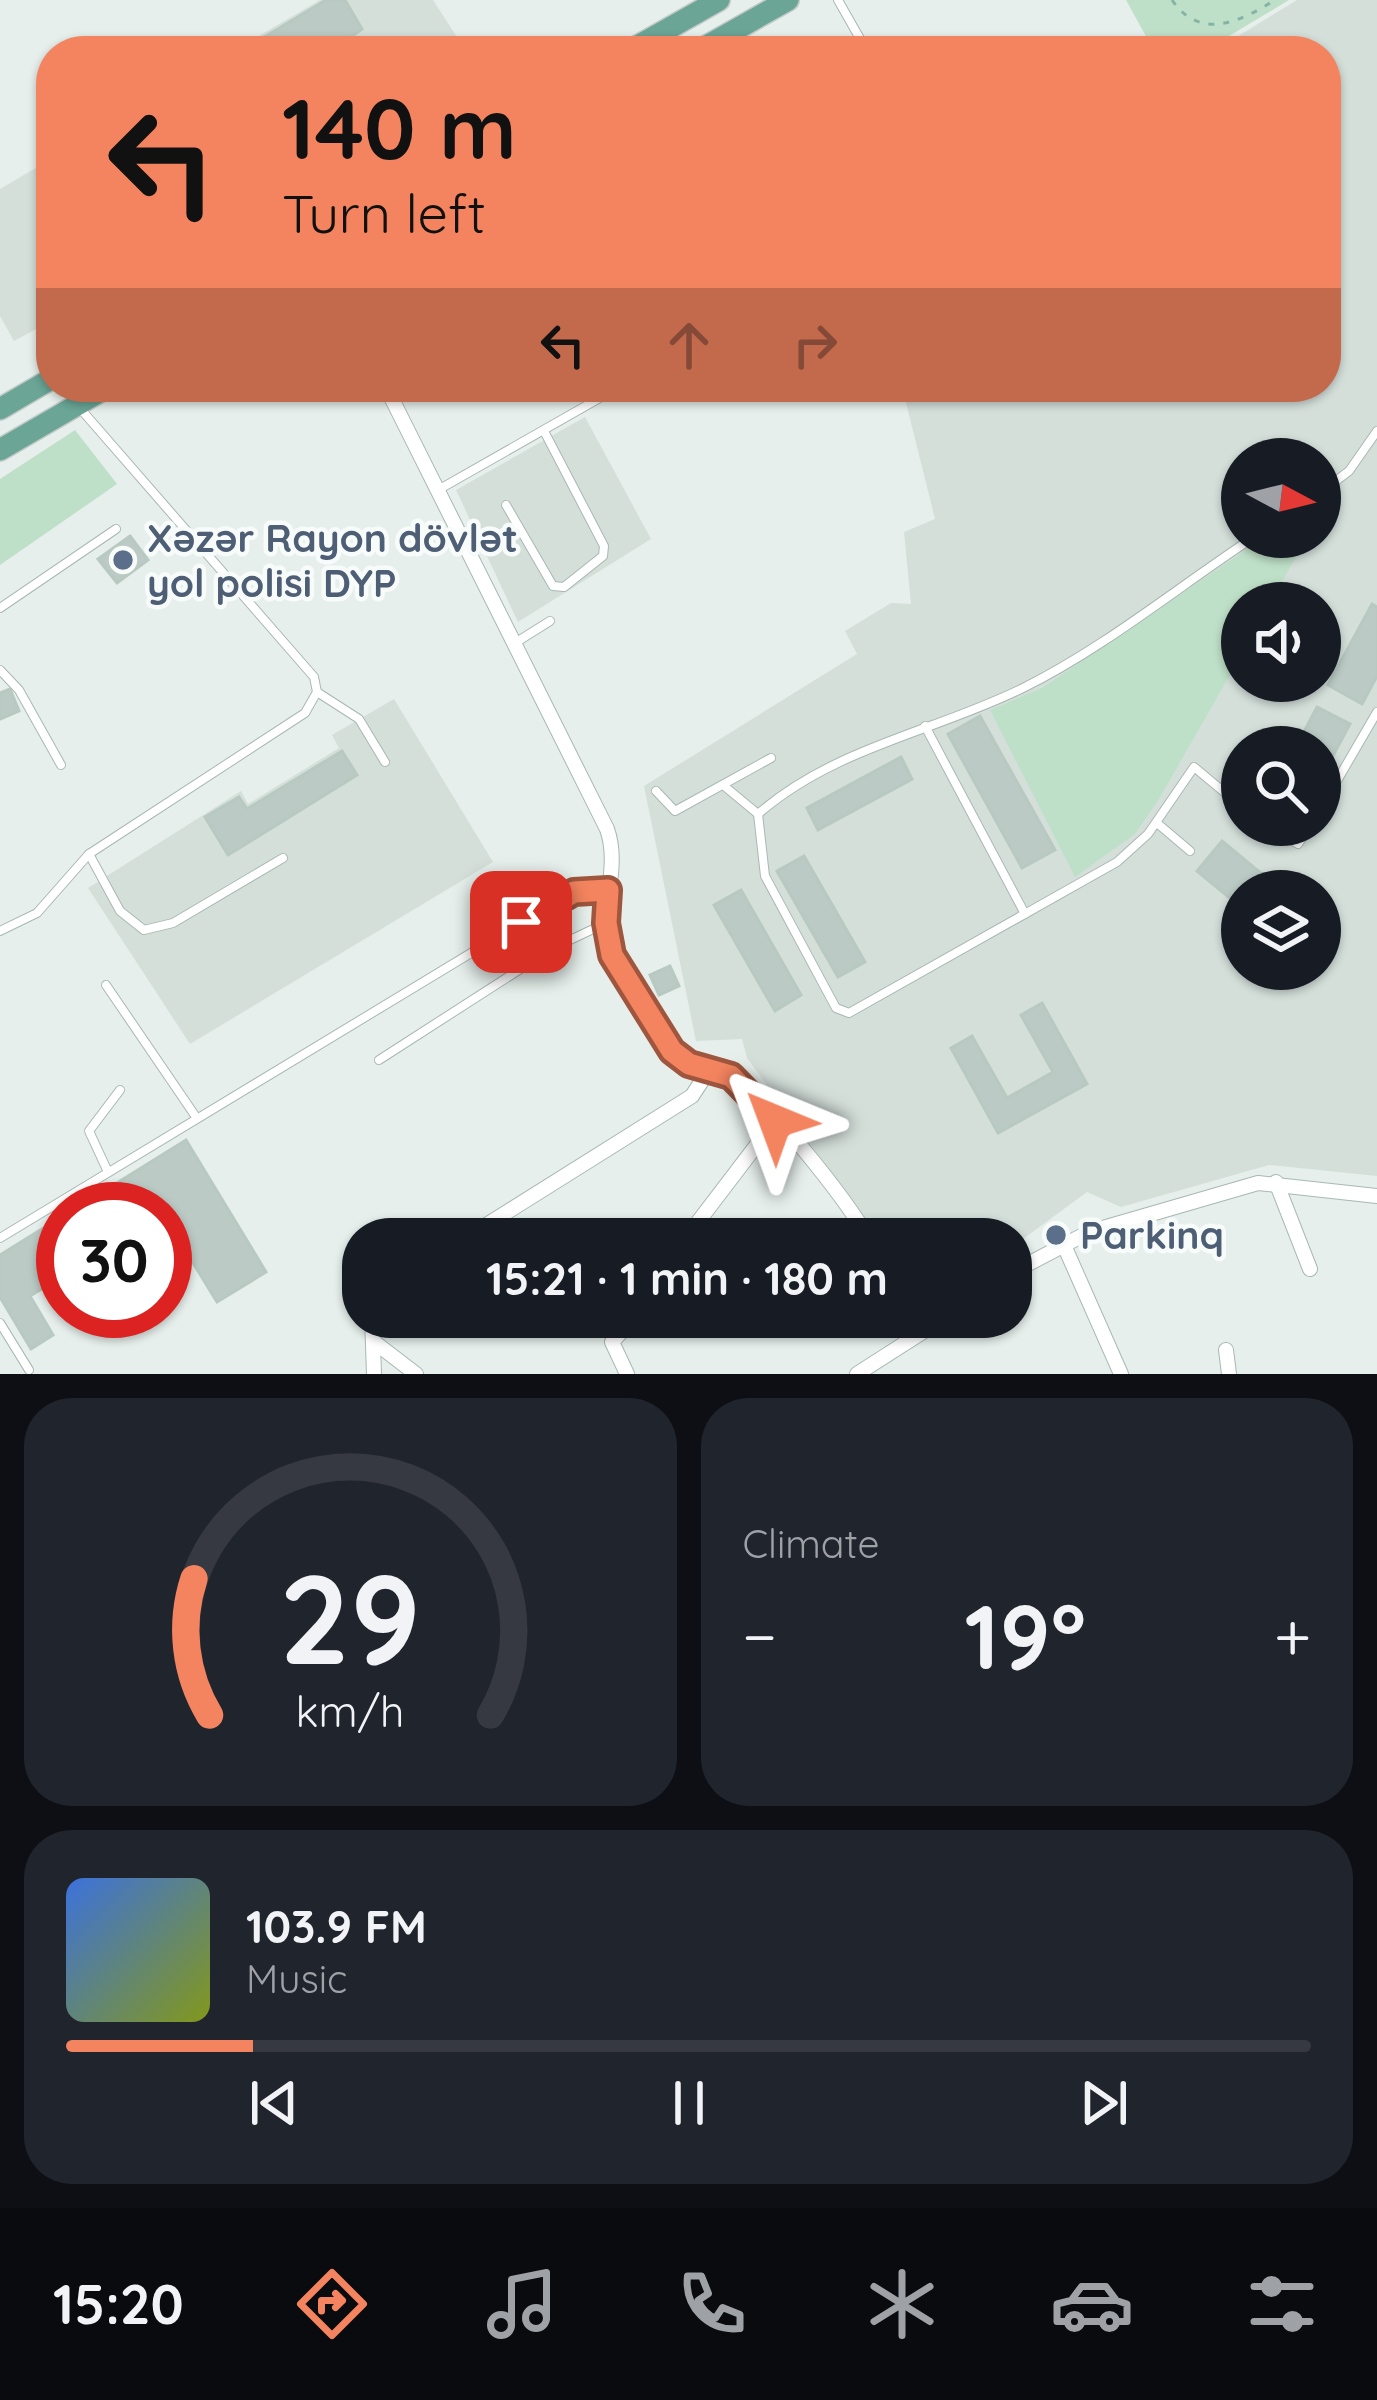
<!DOCTYPE html>
<meta charset="utf-8">
<style>
body{margin:0;font-family:Quicksand,sans-serif;background:#20242c;color:#f1f3f6;height:100vh;display:flex;flex-direction:column;font-size:45px;white-space:nowrap}
*{box-sizing:border-box;margin:0}
p{font-size:39px;color:#9ea1a6}
.icon{flex:none;width:66px;height:66px;fill:none;stroke:currentColor;stroke-width:2;stroke-linecap:round;stroke-linejoin:round}
.map{position:relative;height:1374px;overflow:hidden}
.drawer{display:flex;flex-direction:column;gap:24px;padding:24px;background:#0d0f14;flex:1}
.drawer>*{flex:none}
.top-card{position:absolute;left:36px;top:36px;width:1305px;height:366px;border-radius:48px;box-shadow:0 3px 9px #0004;background:#f4845f;color:#111;overflow:hidden}
.needle{width:78px;rotate:97deg}
.buttons{position:absolute;left:1221px;top:438px;display:grid;gap:24px}
.buttons a{display:grid;place-items:center;width:120px;height:120px;border-radius:50%;background:#171b24;box-shadow:0 3px 9px #0004;font-size:60px}
.speed{position:absolute;left:36px;top:1182px;display:flex;gap:24px;font-size:60px;font-weight:700;text-align:center}
.speed>*{display:grid;place-content:center;width:156px;height:156px;border-radius:50%;background:#171b24;box-shadow:0 3px 9px #0004;line-height:1}
.speed .limit{border:18px solid #d22;background:#fff;color:#111}
.pin{position:absolute;display:grid;place-items:center;width:102px;height:102px;color:#fff;margin:-51px;border-radius:24px;box-shadow:0 6px 18px #0006}
.me{position:absolute;width:132px;margin:-66px;rotate:316deg;stroke-linejoin:round;filter:drop-shadow(0 0 9px #0008)}
.turn{display:flex;align-items:center;gap:42px;height:252px;padding:0 48px;font-size:54px}
.turn .icon{width:156px;height:156px;stroke-width:2.5}
.turn b{display:block;font-size:84px;line-height:102px}
.lanes{display:flex;align-items:center;height:114px;padding:0 48px;background:#0003;justify-content:center;gap:60px;direction:ltr}
.lanes .off{opacity:.35}
.big{font-size:90px;font-weight:700;line-height:1.1}
.drawer .widget{flex:1;display:flex;flex-direction:column;justify-content:center;gap:18px;min-width:0;padding:0 42px;border-radius:48px;background:#20242c}
.drawer .dial{align-items:center;gap:0}
.dial svg{height:312px;overflow:visible;fill:none;stroke:#363941;stroke-width:7;stroke-linecap:round;text-anchor:middle}
.dial text{fill:#f1f3f6;stroke:none}
.song{display:flex;align-items:center;gap:36px}
.cover{width:144px;height:144px;border-radius:18px;background:linear-gradient(135deg,hsl(220 70% 55%),hsl(70 70% 35%))}
.played{height:12px;border-radius:6px;background:linear-gradient(90deg,#f4845f 15%,#363941 15%)}
.keys{display:flex;justify-content:space-around;direction:ltr}
.heat{display:flex;justify-content:space-between;align-items:center;font-size:66px;direction:ltr}
.drawer .tiles{flex:1;display:grid;gap:24px;grid-template-columns:1fr 1fr}
.widget:last-child{grid-column:span 2}
.trip{position:absolute;left:342px;top:1218px;width:690px;height:120px;border-radius:48px;background:#171b24;box-shadow:0 3px 9px #0004;font-weight:700;line-height:120px;text-align:center}
.tab-bar{display:flex;height:192px;justify-content:space-around;align-items:center;background:#090b0e;color:#9ea1a6}
.tab-bar .icon{width:84px;height:84px}
.tab-bar .active{color:#f4845f}
.tab-bar b{font-size:54px;color:#f1f3f6}
.map>svg:first-child{display:block}
</style>
<div class="map">
<svg width="1377" height="1374" viewBox="0 0 1377 1374">
<rect width="100%" height="100%" fill="#e6efeb"/>
<g fill="#d4dfda" fill-rule="evenodd">
<path d="M320 0H433L466 51H233Z"/>
<path d="M1297 0H1377V1176L1269 1165 1121 1207 1087 1192 1011 1248V1239H880L747 1058 742 1039 696 1041 644 786 857 654 845 631 891 603 911 604 904 532 935 519 902 387H1326V51H1214ZM1242 459H1320V537H1242ZM1242 603H1320V681H1242ZM1242 747H1320V825H1242ZM1242 891H1320V969H1242Z"/>
<path d="M51 159V321L14 341 0 316V189Z"/>
<path d="M585 417 651 539 518 622 456 490Z"/>
<path d="M394 699 493 862 190 1044 88 888 241 791 248 804 339 748 332 735Z"/>
</g>
<g fill="#bfe0c8">
<path d="M1126 0H1289L1204 51H1154Z"/>
<path d="M75 430 117 484 0 565V479Z"/>
<path d="M1265 537H1307L1270 603H1242V654L1159 799 1135 834 1075 877 990 710 1042 688Z"/>
</g>
<g fill="#bbcac4" stroke="#b8c9c2" stroke-width="3">
<path d="M326 0H345L362 29 331 51H241Z"/>
<path d="M130 536 148 560 117 583 98 559Z"/>
<path d="M1372 604 1377 607V676L1362 704 1328 685Z"/>
<path d="M10 689 19 711 0 719V693Z"/>
<path d="M1317 707 1350 724 1320 780V747H1296Z"/>
<path d="M980 716 1055 850 1022 868 948 734Z"/>
<path d="M342 751 357 775 228 855 205 817 239 797 247 809Z"/>
<path d="M901 757 912 779 818 830 807 808Z"/>
<path d="M1222 841 1269 880 1276 872 1300 891H1242V908L1197 871Z"/>
<path d="M804 856 865 962 838 977 777 871Z"/>
<path d="M741 890 801 995 775 1011 714 905Z"/>
<path d="M670 966 679 986 659 995 650 975Z"/>
<path d="M1042 1003 1087 1084 998 1133 951 1048 972 1036 1007 1098 1053 1072 1021 1015Z"/>
<path d="M186 1140 266 1272 217 1302 187 1253 165 1266V1209H75Z"/>
<path d="M63 1216V1276L30 1296 53 1335 31 1349 0 1297V1255Z"/>
</g>
<g fill="none" stroke-linecap="round" stroke-linejoin="round">
<g stroke="#a8b8b2" stroke-width="10">
<g id="lane">
<path d="M838 0 867 51"/>
<path d="M78 406 314 677 317 692 305 713 89 854 120 911 144 930 173 923 283 858"/>
<path d="M438 490 619 387"/>
<path d="M1320 493 1349 471 1377 431"/>
<path d="M506 505 553 586 564 587 603 556 604 546 544 431"/>
<path d="M0 608 116 529"/>
<path d="M515 643 550 621"/>
<path d="M0 670 19 690 61 765"/>
<path d="M317 692 359 719 385 762"/>
<path d="M925 726 1025 914"/>
<path d="M723 785 758 814"/>
<path d="M656 791 675 811 771 758"/>
<path d="M1242 807 1194 767 1148 834 1117 862 849 1013 836 1008 765 876 758 814C835 747 934 732 1023 688 1104 648 1178 587 1254 537"/>
<path d="M1320 810 1377 712"/>
<path d="M1157 823 1190 851"/>
<path d="M1265 825 1298 844 1311 825"/>
<path d="M0 931 37 913 89 854"/>
<path d="M106 985 196 1117"/>
<path d="M379 1060 553 948 606 923"/>
<path d="M108 1172 89 1131 120 1090"/>
<path d="M0 1238 562 898 584 889 608 890"/>
<path d="M0 1323 29 1370"/>
</g>
</g>
<g stroke="#a8b8b2" stroke-width="16">
<g id="street">
<path d="M386 387 607 829C622 871 595 915 614 957 625 982 664 1051 687 1063 700 1070 719 1068 731 1076 769 1101 845 1198 869 1239"/>
<path d="M1276 1182 1310 1269"/>
<path d="M464 1239 692 1096 709 1070"/>
<path d="M685 1239 775 1121"/>
<path d="M1063 1243 1121 1374"/>
<path d="M1011 1273 1089 1232 1258 1183 1377 1196"/>
<path d="M372 1317 374 1374"/>
<path d="M894 1317 910 1340"/>
<path d="M373 1341 416 1374"/>
<path d="M1226 1350 1229 1374"/>
<path d="M627 1374 612 1342 635 1317"/>
<path d="M857 1374 946 1317"/>
</g>
</g>
<g stroke="#c2cac8" stroke-width="24">
<g id="primary">
<path d="M629 51 719 0"/>
<path d="M698 51 788 0"/>
<path d="M0 409 51 379"/>
<path d="M0 450 108 387"/>
</g>
</g>
<path stroke="#86b3a5" stroke-width="3" stroke-dasharray="6 9" stroke-linecap="butt" d="M1172 0C1200 41 1240 22 1275 0"/>
<use href="#lane" stroke="#fff" stroke-width="8"/>
<use href="#street" stroke="#fff" stroke-width="14"/>
<use href="#primary" stroke="#6aa596" stroke-width="21"/>
</g>
<g fill="none" stroke-linecap="round" stroke-linejoin="round">
<g stroke="#9f563e" stroke-width="30">
<path id="route" d="M521 922 574 892 608 890 606 923 612 955 672 1051 689 1064 731 1076 775 1121"/>
</g>
<use href="#route" stroke="#f4845f" stroke-width="21"/>
</g>
<g fill="#5c6f8a" stroke="#f7fbf9" stroke-width="4.5">
<circle cx="123" cy="560" r="12"/>
<circle cx="1056" cy="1235" r="12"/>
</g>
<g text-anchor="middle" stroke-width="9" stroke-linejoin="round" paint-order="stroke">
<g font-size="39" font-weight="bold" fill="#4e5e75" stroke="#f7fbf9" text-anchor="start">
<text x="147" y="552">Xəzər Rayon dövlət<tspan x="147" dy="45">yol polisi DYP</tspan></text>
<text x="1080" y="1249">Parkinq</text>
</g>
</g>
</svg>
<div class="buttons">
<a><svg class="needle" viewBox="-14 -14 28 28"><path d="M0-13l5 13h-10z" fill="#e53935"/><path d="M0 13l5-13h-10z" fill="#9ea1a6"/></svg></a>
<a><svg class="icon" aria-label="sound" viewBox="0 0 24 24"><path d="M4 9h4l5-4v14l-5-4H4zM17 9q2 3 0 6"/></svg></a>
<a><svg class="icon" aria-label="search" viewBox="0 0 24 24"><circle cx="10" cy="10" r="6"/><path d="M15 15l6 6"/></svg></a>
<a><svg class="icon" aria-label="layers" viewBox="0 0 24 24"><path d="M12 4l9 5-9 5-9-5zM3 14l9 5 9-5"/></svg></a>
</div>
<div class="speed"><div class="limit">30</div></div>
<div class="pin" style="left:521px;top:922px;background:#d93025"><svg class="icon" aria-label="arrive" viewBox="0 0 24 24"><path d="M6 21V4h12l-3 4 3 4H6"/></svg></div>
<svg class="me" style="left:775px;top:1121px" viewBox="-20 -20 40 40"><path d="M0-17L14 15 0 8-14 15z" fill="#f4845f" stroke="#fff" stroke-width="4"/></svg>
<div class="trip">15:21 · 1 min · 180 m</div>
<div class="top-card">
<div class="turn"><svg class="icon" aria-label="left" viewBox="0 0 24 24"><path d="M17 20v-9H6M10 6l-5 5 5 5"/></svg><div><b>140 m</b>Turn left</div></div>
<div class="lanes"><svg class="icon" aria-label="left" viewBox="0 0 24 24"><path d="M17 20v-9H6M10 6l-5 5 5 5"/></svg><svg class="icon off" aria-label="ahead" viewBox="0 0 24 24"><path d="M12 20V5M6 11l6-6 6 6"/></svg><svg class="icon off" aria-label="right" viewBox="0 0 24 24"><path d="M7 20v-9h11M14 6l5 5-5 5"/></svg></div>
</div>
</div>
<section class="drawer">
<div class="tiles">
<div class="widget dial"><svg viewBox="0 0 100 80">
<path d="M14 69A42 42 0 1 1 86 69"/>
<path d="M14 69A42 42 0 0 1 10 34" stroke="#f4845f"/>
<text x="50" y="56" font-size="32" font-weight="700">29</text>
<text x="50" y="72" font-size="11">km/h</text>
</svg></div>
<div class="widget"><p>Climate</p>
<div class="heat"><a>−</a><b class="big">19°</b><a>+</a></div>
</div>
<div class="widget">
<div class="song"><i class="cover"></i><div><b>103.9 FM</b><p>Music</p></div></div>
<div class="played"></div>
<div class="keys"><svg class="icon" aria-label="previous" viewBox="0 0 24 24"><path d="M18 5L8 12l10 7zM5 5v14"/></svg><svg class="icon" aria-label="pause" viewBox="0 0 24 24"><path d="M8 5v14M16 5v14"/></svg><svg class="icon" aria-label="next" viewBox="0 0 24 24"><path d="M6 5l10 7-10 7zM19 5v14"/></svg></div>
</div>
</div>
</section>
<nav class="tab-bar">
<b>15:20</b>
<svg class="icon active" aria-label="directions" viewBox="0 0 24 24"><path d="M12 3l9 9-9 9-9-9zM9 14v-3h6M13 9l2 2-2 2"/></svg>
<svg class="icon" aria-label="music" viewBox="0 0 24 24"><path d="M9 18V5l10-2v13"/><circle cx="6" cy="18" r="3"/><circle cx="16" cy="16" r="3"/></svg>
<svg class="icon" aria-label="phone" viewBox="0 0 24 24"><path d="M5 4h4l2 5-3 2q2 4 5 5l2-3 5 2v4C11 20 4 13 5 4z"/></svg>
<svg class="icon" aria-label="climate" viewBox="0 0 24 24"><path d="M12 3v18M4 7l16 10M4 17L20 7"/></svg>
<svg class="icon" aria-label="car" viewBox="0 0 24 24"><path d="M5 17H2v-5l4-1 3-4h7l3 4 3 1v5h-3M9 17h6M6 11h13"/><circle cx="7" cy="17" r="2"/><circle cx="17" cy="17" r="2"/></svg>
<svg class="icon" aria-label="filters" viewBox="0 0 24 24"><path d="M4 7h16M4 17h16"/><circle cx="9" cy="7" r="2"/><circle cx="15" cy="17" r="2"/></svg>
</nav>
